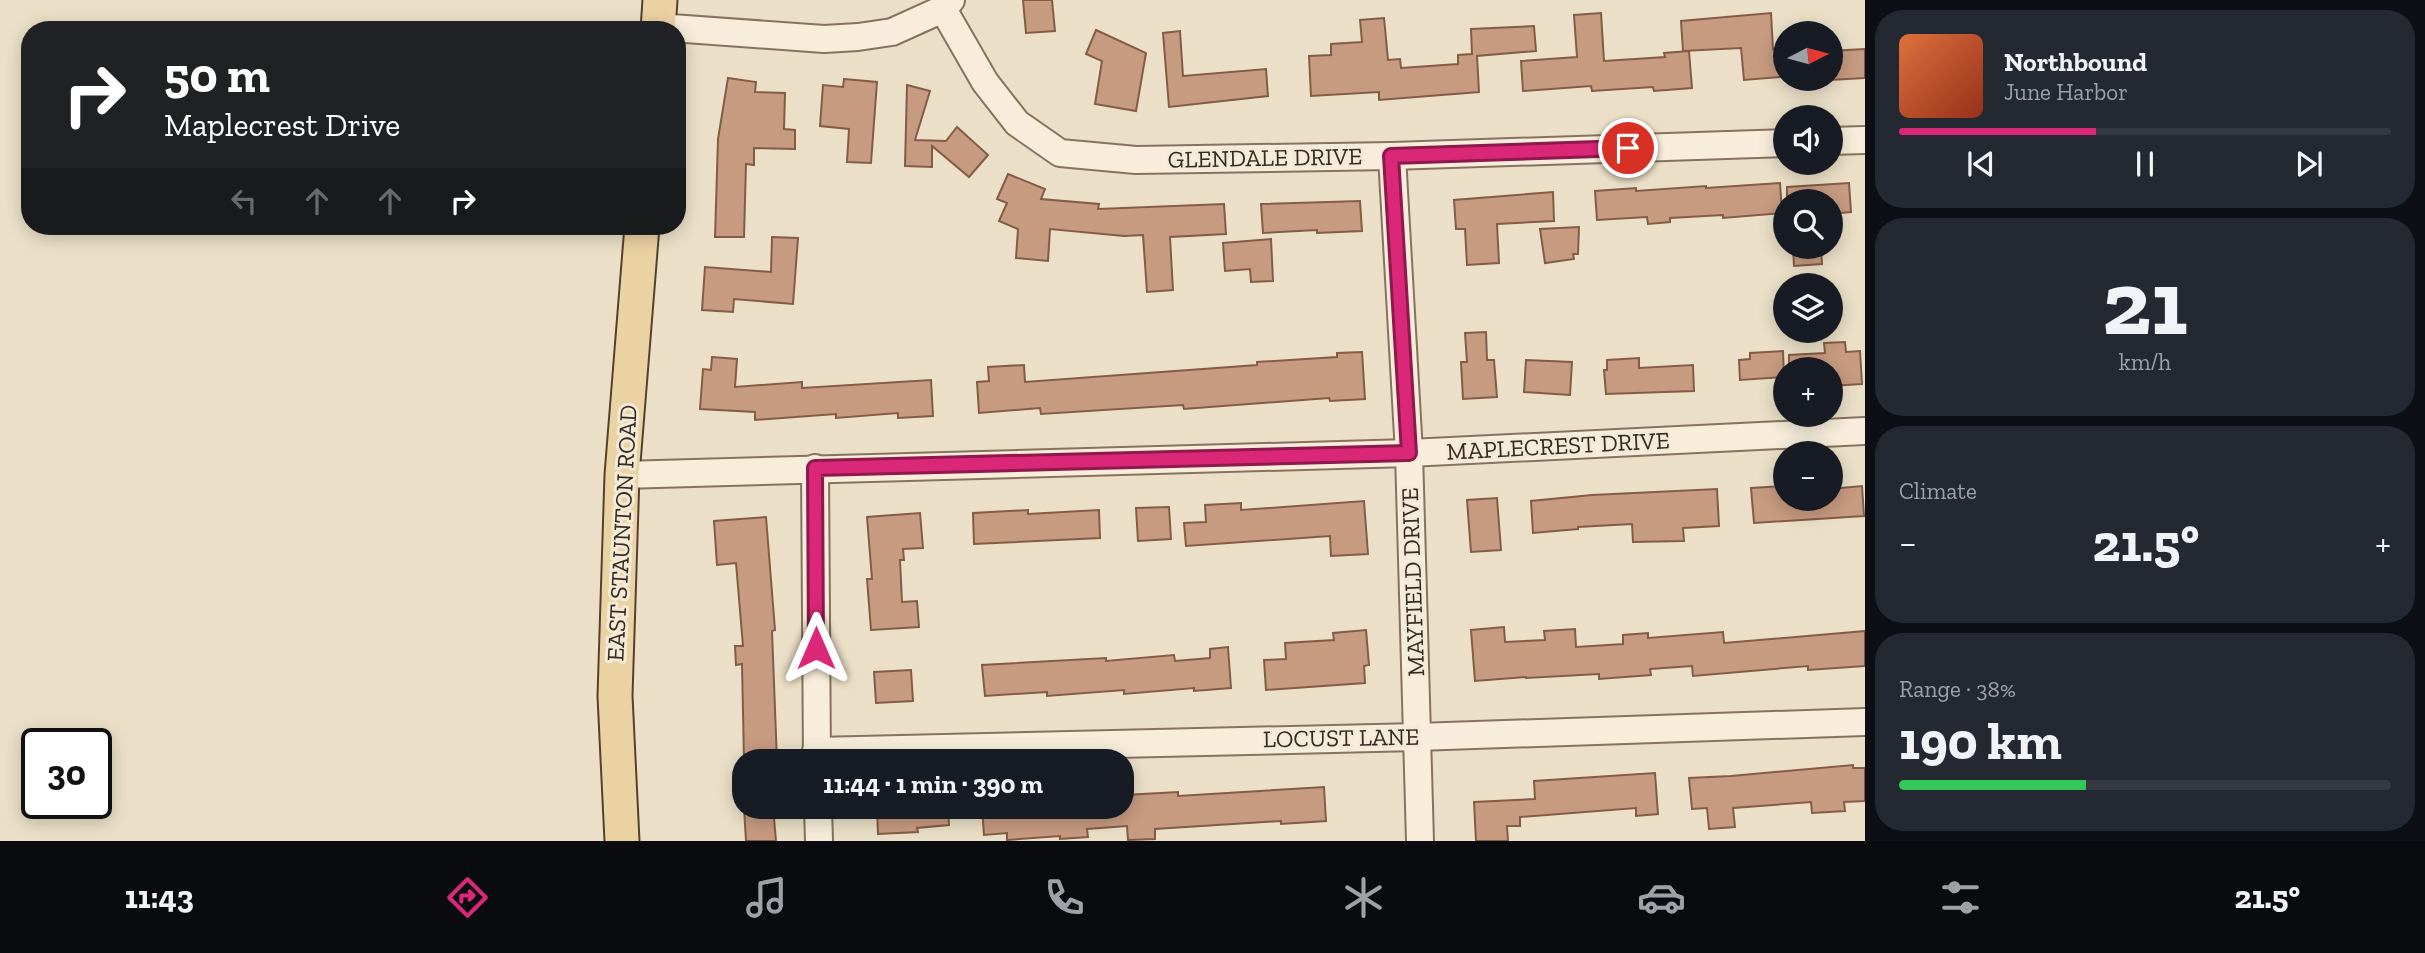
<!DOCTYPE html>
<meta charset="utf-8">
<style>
body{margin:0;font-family:"Zilla Slab",serif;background:#242831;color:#f1f3f6;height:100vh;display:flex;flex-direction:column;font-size:26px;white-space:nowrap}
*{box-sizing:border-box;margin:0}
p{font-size:23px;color:#9ea1a6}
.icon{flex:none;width:38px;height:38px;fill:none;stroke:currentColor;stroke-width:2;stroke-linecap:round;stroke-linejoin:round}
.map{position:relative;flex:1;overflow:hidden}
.sheet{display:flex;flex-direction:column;gap:10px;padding:10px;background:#0d0f14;width:560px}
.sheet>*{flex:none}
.top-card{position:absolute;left:21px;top:21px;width:665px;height:214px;border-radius:28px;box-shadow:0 4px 18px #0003;background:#202124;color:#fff;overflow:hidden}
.needle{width:46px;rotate:84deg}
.tools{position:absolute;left:1773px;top:21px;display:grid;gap:14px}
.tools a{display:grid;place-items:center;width:70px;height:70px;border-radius:50%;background:#171b24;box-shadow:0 4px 18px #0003;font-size:35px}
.speed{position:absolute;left:21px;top:728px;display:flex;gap:14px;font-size:35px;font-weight:700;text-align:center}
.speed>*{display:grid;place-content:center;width:91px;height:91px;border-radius:50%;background:#171b24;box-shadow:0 4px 18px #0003;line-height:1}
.speed .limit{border:4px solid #111;border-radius:10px;background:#fff;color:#111}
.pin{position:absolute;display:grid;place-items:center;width:60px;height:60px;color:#fff;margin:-30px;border:4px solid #fff;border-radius:50%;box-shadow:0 2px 7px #0007}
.me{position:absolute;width:77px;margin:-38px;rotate:0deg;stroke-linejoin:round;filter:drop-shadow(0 0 5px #0008)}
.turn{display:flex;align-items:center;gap:24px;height:147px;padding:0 28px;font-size:32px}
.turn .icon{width:91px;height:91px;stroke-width:2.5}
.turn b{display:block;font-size:49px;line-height:60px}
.lanes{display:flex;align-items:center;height:66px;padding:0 28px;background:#0003;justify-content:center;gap:35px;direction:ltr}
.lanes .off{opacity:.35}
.big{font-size:52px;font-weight:800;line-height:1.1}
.sheet .widget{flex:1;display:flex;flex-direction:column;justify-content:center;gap:10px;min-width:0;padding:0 24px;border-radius:28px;background:#242831}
.sheet .dial{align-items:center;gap:0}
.dial b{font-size:91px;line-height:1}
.song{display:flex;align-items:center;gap:21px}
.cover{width:84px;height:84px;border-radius:10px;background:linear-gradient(135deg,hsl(20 70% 55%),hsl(10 70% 35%))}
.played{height:7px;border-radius:4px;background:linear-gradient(90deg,#db2777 40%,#363941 40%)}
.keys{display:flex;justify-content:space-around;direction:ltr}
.heat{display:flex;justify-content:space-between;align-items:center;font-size:38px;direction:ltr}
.charge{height:10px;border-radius:5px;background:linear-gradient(90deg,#34c759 38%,#363941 0)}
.trip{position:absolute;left:732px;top:749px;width:402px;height:70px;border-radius:28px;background:#171b24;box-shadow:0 4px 18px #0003;font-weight:800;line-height:70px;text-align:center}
.dock{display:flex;height:112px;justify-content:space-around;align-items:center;background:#090b0e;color:#9ea1a6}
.dock .icon{width:49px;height:49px}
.dock .on{color:#db2777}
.dock b{font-size:32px;color:#f1f3f6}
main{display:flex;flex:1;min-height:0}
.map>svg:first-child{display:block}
</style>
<main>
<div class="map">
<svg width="1865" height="841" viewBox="0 0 1865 841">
<rect width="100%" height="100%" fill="#ebe0c7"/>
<g fill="#c79b80" stroke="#845c45" stroke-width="2">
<path d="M1023 0H1052L1055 31 1026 33Z"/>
<path d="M1601 13 1604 61 1665 57 1664 53 1689 51 1692 88 1654 91 1653 87 1592 91 1591 86 1523 91 1521 61 1577 57 1574 15Z"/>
<path d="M1771 13 1773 49H1779L1780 77 1744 80 1741 48 1683 51 1681 21Z"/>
<path d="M1384 18 1388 60 1400 59 1401 68 1458 64V55L1472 54 1471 29 1534 26 1536 51 1477 56 1479 92 1379 100V92L1311 96 1309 56 1331 55V44L1362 42 1360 20Z"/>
<path d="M1096 30 1146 53 1136 111 1095 104 1102 61 1086 54Z"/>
<path d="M1180 31 1183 76 1266 69 1268 96 1169 107 1163 33Z"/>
<path d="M1865 49V78L1830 80V51Z"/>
<path d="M728 78 756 82 755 92 785 93 784 129 795 130V149L754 148V165L746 164 744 237H715L718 139Z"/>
<path d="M844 79 877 82 871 163 847 162 849 129 820 126 823 85 843 87Z"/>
<path d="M907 85 930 91 915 140 946 141 957 127 988 155 969 177 932 146V167L905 166Z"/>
<path d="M1008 174 1045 189 1041 199 1099 204 1098 209 1224 204 1226 234 1170 237 1173 290 1147 292 1143 235 1124 236 1050 229 1048 261 1016 258 1018 229 999 221 1007 203 997 199Z"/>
<path d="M1780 183 1782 213 1723 218V215L1670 218V222L1648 224 1647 217 1597 220 1595 191 1636 188V191L1706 186V188Z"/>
<path d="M1849 183 1851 212 1830 214V201H1787V187Z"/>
<path d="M1553 192 1554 221 1497 224 1499 263 1467 265 1465 229H1456L1454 200Z"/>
<path d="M1360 201 1362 231 1317 233V230L1263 233 1261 204Z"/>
<path d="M1579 227 1578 254H1573L1574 259 1545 263 1540 229Z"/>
<path d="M772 237 798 238 793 304 734 299 733 312 702 310 705 267 771 272Z"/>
<path d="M1271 239 1273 281 1251 282 1250 269 1225 271 1223 243Z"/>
<path d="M1793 247H1821L1822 264 1794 266Z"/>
<path d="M1486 332 1487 360H1494L1497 397 1463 399 1461 362H1467L1465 333Z"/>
<path d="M1845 342 1846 352 1860 351 1862 384 1830 386V369H1789V355L1825 353 1824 343Z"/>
<path d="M1783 351 1784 377 1740 380 1739 360 1750 359V353Z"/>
<path d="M1362 352 1365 399 1330 401 1329 398 1184 409 1183 405 1041 414 1040 408 979 413 977 382 989 381 988 367 1024 365 1025 382 1257 365V362L1337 357V353Z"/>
<path d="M712 357 737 359 735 387 802 382V388L931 380 933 416 898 418V413L836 418V414L755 420V412L700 409 703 369 711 370Z"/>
<path d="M1639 358V368L1693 365 1694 391 1606 394 1604 370H1607V360Z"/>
<path d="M1526 360 1572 362 1570 395 1524 392Z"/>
<path d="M1785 486V499H1830V489L1862 486 1864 516 1754 523 1751 488Z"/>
<path d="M1717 489 1719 526 1683 528 1684 541 1633 542 1632 524 1578 527V529L1533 533 1531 501 1592 495Z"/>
<path d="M1497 498 1501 550 1471 552 1467 500Z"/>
<path d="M1364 501 1368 554 1331 556 1330 536 1186 546 1184 523 1206 522 1205 505 1241 503V510Z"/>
<path d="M1169 507 1171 539 1138 541 1136 508Z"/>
<path d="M1028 510V514L1099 510 1100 538 974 544 973 513Z"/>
<path d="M920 513 923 548 903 549 904 560H900L902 602 917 601 919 627 871 630 867 579H872L867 517Z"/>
<path d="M766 517 775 630 772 631 777 761H744L742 664 736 665 735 646H743L736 563 717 565 714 521Z"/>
<path d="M1504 627 1505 642 1545 640 1544 631 1575 629 1576 647 1623 644V635L1648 633V638L1723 632 1724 643 1865 631V666L1808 670V666L1693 676 1692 666 1650 669 1651 675 1599 679V674L1526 678V677L1475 681 1471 630Z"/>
<path d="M1366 630 1369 665 1364 666 1365 683 1266 690 1264 660 1286 659 1285 643 1334 640 1333 633Z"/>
<path d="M1228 647 1231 688 1194 691V688L1124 694V690L1047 696V692L985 696 982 665 1106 658V661L1174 655 1175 661 1210 658V649Z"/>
<path d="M911 670 913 701 876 703 874 672Z"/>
<path d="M1853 765V768H1865V801L1844 802 1845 811 1812 813 1811 802 1733 808 1735 827 1709 829 1707 808 1692 809 1689 778 1731 776Z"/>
<path d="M1655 773 1658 814 1636 816V808L1520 817V826H1507L1508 841H1476L1474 802 1535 799 1534 781Z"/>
<path d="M1324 787 1326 821 1281 824V821L1155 829V839L1128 840 1127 826 1087 829 1088 837 1060 839V836L1007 840V833L984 835 982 807H1125V795L1178 792V796Z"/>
<path d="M744 807H773L776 841H746Z"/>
<path d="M877 807H948L949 825 917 828 918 832 878 834Z"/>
</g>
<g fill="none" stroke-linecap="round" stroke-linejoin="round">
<g stroke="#86725e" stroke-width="30">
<g id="minor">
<path d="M943 9 985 82 1017 123 1060 153 1136 160 1392 156 1785 143"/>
<path d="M658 27 824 39 858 37 892 32 943 9 951 0"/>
<path d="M1830 141 1865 140"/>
<path d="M1392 156 1409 453 1420 841"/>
<path d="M815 468 817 761"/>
<path d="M622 475 1409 453 1865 431"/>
<path d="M816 751 1417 737 1865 722"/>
<path d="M818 807 819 841"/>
</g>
</g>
<g stroke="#544132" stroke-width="37">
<g id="major">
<path d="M658 30 660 0"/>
<path d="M622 841 615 696 622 475 642 226"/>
</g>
</g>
<use href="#minor" stroke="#f7edda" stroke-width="26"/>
<use href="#major" stroke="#ebd2a3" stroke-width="33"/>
</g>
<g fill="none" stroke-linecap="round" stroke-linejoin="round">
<g stroke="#8e194d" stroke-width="18">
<path id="route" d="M816 648 815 468 1409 453 1391 156 1628 148"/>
</g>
<use href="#route" stroke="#db2777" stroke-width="12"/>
</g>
<g text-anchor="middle" stroke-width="6" stroke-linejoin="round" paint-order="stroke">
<g font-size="24" fill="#372b20" stroke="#f3ead7">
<text transform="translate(1265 158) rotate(-1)" y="8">GLENDALE DRIVE</text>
<text transform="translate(1558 446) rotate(-3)" y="8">MAPLECREST DRIVE</text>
<text transform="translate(622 533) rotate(-87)" y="8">EAST STAUNTON ROAD</text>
<text transform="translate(1413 582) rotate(-92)" y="8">MAYFIELD DRIVE</text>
<text transform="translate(1341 738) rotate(-1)" y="8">LOCUST LANE</text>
</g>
</g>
</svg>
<div class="tools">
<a><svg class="needle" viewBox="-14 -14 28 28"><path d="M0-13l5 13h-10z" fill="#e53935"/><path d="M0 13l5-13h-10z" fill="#9ea1a6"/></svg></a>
<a><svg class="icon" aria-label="sound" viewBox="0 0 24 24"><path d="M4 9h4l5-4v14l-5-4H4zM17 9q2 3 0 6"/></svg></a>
<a><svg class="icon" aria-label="search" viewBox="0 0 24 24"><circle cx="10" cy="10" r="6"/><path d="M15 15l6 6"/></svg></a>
<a><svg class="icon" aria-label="layers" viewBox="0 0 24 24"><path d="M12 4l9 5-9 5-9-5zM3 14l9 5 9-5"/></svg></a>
<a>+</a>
<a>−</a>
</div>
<div class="speed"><div class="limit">30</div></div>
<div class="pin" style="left:1628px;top:148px;background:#d93025"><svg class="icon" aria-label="arrive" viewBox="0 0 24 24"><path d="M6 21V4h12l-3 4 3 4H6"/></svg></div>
<svg class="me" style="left:816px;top:648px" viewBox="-20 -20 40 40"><path d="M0-17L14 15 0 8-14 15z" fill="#db2777" stroke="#fff" stroke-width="4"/></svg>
<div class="trip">11:44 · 1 min · 390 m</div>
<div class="top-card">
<div class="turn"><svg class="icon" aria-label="right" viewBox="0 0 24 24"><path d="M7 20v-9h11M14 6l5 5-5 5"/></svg><div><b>50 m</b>Maplecrest Drive</div></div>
<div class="lanes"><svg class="icon off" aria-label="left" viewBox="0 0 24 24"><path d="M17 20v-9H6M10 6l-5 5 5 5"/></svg><svg class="icon off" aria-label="ahead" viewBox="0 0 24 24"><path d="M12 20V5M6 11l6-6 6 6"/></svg><svg class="icon off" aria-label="ahead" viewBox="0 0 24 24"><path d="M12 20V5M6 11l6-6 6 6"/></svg><svg class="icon" aria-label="right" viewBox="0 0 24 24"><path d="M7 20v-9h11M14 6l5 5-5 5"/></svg></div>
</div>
</div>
<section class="sheet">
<div class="widget">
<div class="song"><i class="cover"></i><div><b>Northbound</b><p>June Harbor</p></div></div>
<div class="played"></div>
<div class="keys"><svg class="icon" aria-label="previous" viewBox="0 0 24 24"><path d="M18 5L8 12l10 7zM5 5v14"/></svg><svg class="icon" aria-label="pause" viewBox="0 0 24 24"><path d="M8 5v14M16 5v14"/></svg><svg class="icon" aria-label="next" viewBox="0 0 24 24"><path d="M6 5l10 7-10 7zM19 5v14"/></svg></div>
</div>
<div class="widget dial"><b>21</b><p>km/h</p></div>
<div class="widget"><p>Climate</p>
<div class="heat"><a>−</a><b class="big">21.5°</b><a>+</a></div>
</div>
<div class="widget"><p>Range · 38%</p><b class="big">190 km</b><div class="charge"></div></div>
</section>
</main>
<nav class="dock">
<b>11:43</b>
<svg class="icon on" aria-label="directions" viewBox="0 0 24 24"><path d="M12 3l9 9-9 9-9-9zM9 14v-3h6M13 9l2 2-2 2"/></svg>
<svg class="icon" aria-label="music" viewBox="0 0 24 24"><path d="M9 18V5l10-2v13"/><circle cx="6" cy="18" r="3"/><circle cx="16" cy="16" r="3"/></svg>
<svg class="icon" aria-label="phone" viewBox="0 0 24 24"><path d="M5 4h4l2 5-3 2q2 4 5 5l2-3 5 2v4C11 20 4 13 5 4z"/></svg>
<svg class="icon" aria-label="climate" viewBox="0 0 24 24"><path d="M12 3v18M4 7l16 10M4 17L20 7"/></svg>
<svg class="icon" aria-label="car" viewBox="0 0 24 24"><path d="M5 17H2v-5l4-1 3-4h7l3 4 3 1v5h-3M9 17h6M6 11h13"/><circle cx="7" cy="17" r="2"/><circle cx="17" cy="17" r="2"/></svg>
<svg class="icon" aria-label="filters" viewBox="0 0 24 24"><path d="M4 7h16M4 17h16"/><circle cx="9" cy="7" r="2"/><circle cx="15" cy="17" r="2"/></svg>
<b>21.5°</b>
</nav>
